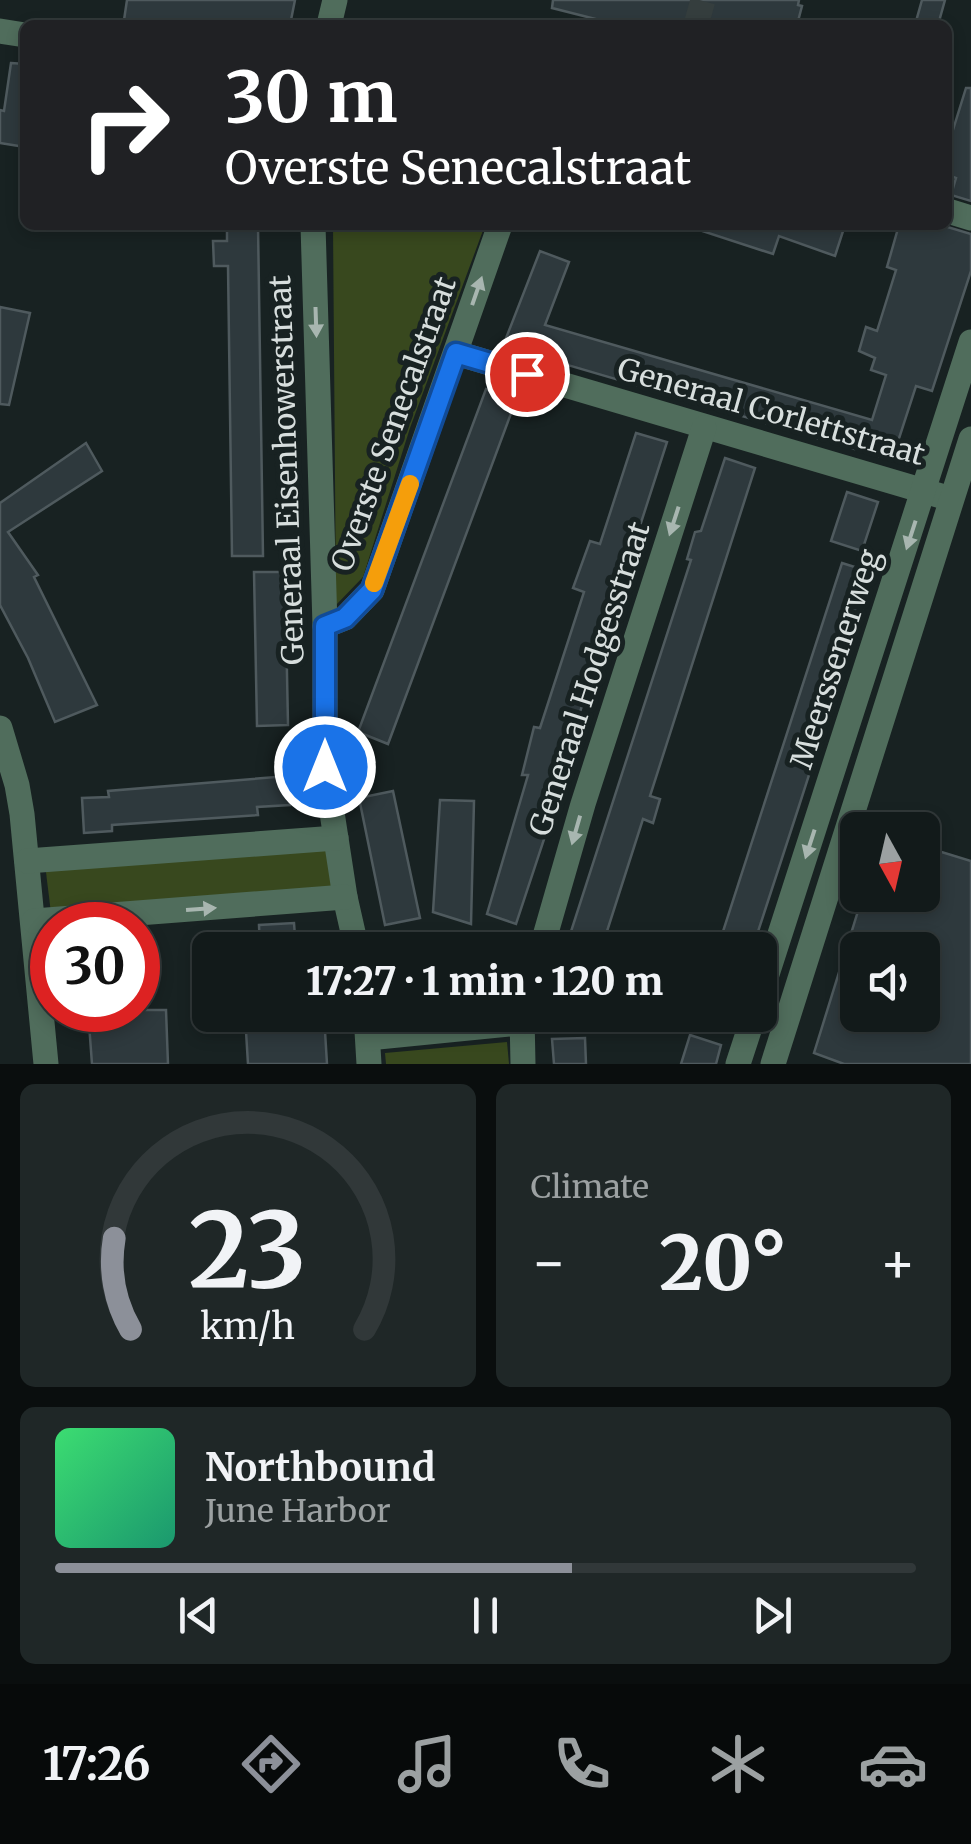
<!DOCTYPE html>
<meta charset="utf-8">
<style>
body{margin:0;font-family:Merriweather,serif;background:#1f2727;color:#f1f3f6;height:100vh;display:flex;flex-direction:column;font-size:38px;white-space:nowrap}
*{box-sizing:border-box;margin:0}
p{font-size:32px;color:#9ca1a2}
.icon{flex:none;width:55px;height:55px;fill:none;stroke:currentColor;stroke-width:2;stroke-linecap:round;stroke-linejoin:round}
.map{position:relative;height:1064px;overflow:hidden}
.side{display:flex;flex-direction:column;gap:20px;padding:20px;background:#0a0e0e;flex:1}
.side>*{flex:none}
.banner{position:absolute;left:20px;top:20px;width:932px;height:210px;border-radius:15px;box-shadow:0 5px 15px #0003,0 0 0 2px #313839;background:#202124;color:#fff;overflow:hidden}
.needle{width:65px;rotate:172deg}
.tools{position:absolute;left:840px;top:812px;display:grid;gap:20px}
.tools a{display:grid;place-items:center;width:100px;height:100px;border-radius:15px;background:#121a1a;box-shadow:0 5px 15px #0003,0 0 0 2px #313839;font-size:50px}
.speed{position:absolute;left:30px;top:902px;display:flex;gap:20px;font-size:50px;font-weight:700;text-align:center}
.speed>*{display:grid;place-content:center;width:130px;height:130px;border-radius:50%;background:#121a1a;box-shadow:0 5px 15px #0003,0 0 0 2px #313839;line-height:1}
.speed .limit{border:15px solid #d22;background:#fff;color:#111}
.pin{position:absolute;display:grid;place-items:center;width:85px;height:85px;color:#fff;margin:-42px;border:5px solid #fff;border-radius:50%;box-shadow:0 2px 10px #0007}
.me{position:absolute;width:110px;margin:-55px;rotate:0deg;stroke-linejoin:round;filter:drop-shadow(0 0 8px #0008)}
.turn{display:flex;align-items:center;gap:35px;height:210px;padding:0 40px;font-size:45px}
.turn .icon{width:130px;height:130px;stroke-width:2.5}
.turn b{display:block;font-size:70px;line-height:85px}
.big{font-size:75px;font-weight:800;line-height:1.1}
.side .card{flex:1;display:flex;flex-direction:column;justify-content:center;gap:15px;min-width:0;padding:0 35px;border-radius:15px;background:#1f2727}
.side .dial{align-items:center;gap:0}
.dial svg{height:260px;overflow:visible;fill:none;stroke:#313839;stroke-width:7;stroke-linecap:round;text-anchor:middle}
.dial text{fill:#f1f3f6;stroke:none}
.song{display:flex;align-items:center;gap:30px}
.cover{width:120px;height:120px;border-radius:15px;background:linear-gradient(135deg,hsl(140 70% 55%),hsl(160 70% 35%))}
.played{height:10px;border-radius:5px;background:linear-gradient(90deg,#8c9099 60%,#313839 60%)}
.keys{display:flex;justify-content:space-around;direction:ltr}
.heat{display:flex;justify-content:space-between;align-items:center;font-size:55px;direction:ltr}
.side .tiles{flex:1;display:grid;gap:20px;grid-template-columns:1fr 1fr}
.card:last-child{grid-column:span 2}
.trip{position:absolute;left:192px;top:932px;width:585px;height:100px;border-radius:15px;background:#121a1a;box-shadow:0 5px 15px #0003,0 0 0 2px #313839;font-weight:800;line-height:100px;text-align:center}
.tab-bar{display:flex;height:160px;justify-content:space-around;align-items:center;background:#070a0a;color:#9ca1a2}
.tab-bar .icon{width:70px;height:70px}
.tab-bar .current{color:#8c9099}
.tab-bar b{font-size:45px;color:#f1f3f6}
.map>svg:first-child{display:block}
</style>
<div class="map">
<svg width="971" height="1064" viewBox="0 0 971 1064">
<rect width="100%" height="100%" fill="#182222"/>
<g fill="#38481e">
<path d="M333 225H485L410 428 363 577 336 605Z"/>
<path d="M331 844 334 892 51 913 45 864Z"/>
<path d="M507 1042 509 1064H386L385 1053Z"/>
</g>
<g fill="#2e393d" stroke="#4f5a5e" stroke-width="2.5" fill-rule="evenodd">
<path d="M127 0H295L290 25H151L124 20Z"/>
<path d="M553 0H799L798 5 802 6 797 25 759 20 758 25H619L552 8Z"/>
<path d="M922 0H945L938 25H915Z"/>
<path d="M11 63 25 64V147L0 143V110L4 111Z"/>
<path d="M966 88H971V201L951 195 956 178 948 175V146Z"/>
<path d="M227 225H258L263 556H232L228 266H214L213 241H227Z"/>
<path d="M700 225H845L835 256 779 236 773 254 699 230Z"/>
<path d="M899 225H941L971 234V271L932 391 916 386 892 460 503 346 540 251 569 262 545 325 872 420 886 375 871 370 875 358 859 351 866 327 877 331 896 270 887 267Z"/>
<path d="M0 307 30 313 9 405 0 404Z"/>
<path d="M486 389 516 400 388 744 358 732Z"/>
<path d="M636 433 667 442 552 799 557 800 516 924 487 914 528 775H522L534 727 540 728 584 592 573 588 590 541 600 544Z"/>
<path d="M86 443 102 471 8 532 38 575 34 577 97 705 55 722 28 658 0 605V503Z"/>
<path d="M725 458 755 468 650 796 660 799 653 823 643 819 601 950H565L691 560 687 559 695 532 701 531Z"/>
<path d="M847 492 878 502 862 551 831 541Z"/>
<path d="M842 563 874 573 799 806 752 950H717Z"/>
<path d="M254 572H285L288 725 257 726Z"/>
<path d="M288 776 290 805 257 807 258 815 112 825V831L84 833 82 798 109 797 108 791Z"/>
<path d="M393 791 420 918 385 925 359 798Z"/>
<path d="M440 800 474 801 471 924 433 912Z"/>
<path d="M922 846 971 861V1064H844L814 1053 863 895H922ZM858 950H922V1015H858Z"/>
<path d="M294 923 296 950H260L259 925Z"/>
<path d="M88 1010H166L168 1064H92Z"/>
<path d="M245 1015H324L327 1064H248Z"/>
<path d="M690 1035 721 1045 716 1064H681Z"/>
<path d="M585 1038 586 1064H554L552 1039Z"/>
</g>
<g fill="none" stroke-linecap="round" stroke-linejoin="round">
<path stroke="#353e3e" stroke-width="25" stroke-dasharray="25 12" stroke-linecap="butt" d="M696 25 703 0"/>
<g stroke="#506d5c" stroke-width="25">
<path d="M329 25 335 0"/>
<path d="M0 31 25 35"/>
<path d="M948 211 971 218"/>
<path d="M313 225 325 626V767L345 897 357 950"/>
<path d="M456 353 941 496"/>
<path d="M325 626 345 618 372 590 500 225"/>
<path d="M0 728 17 785 22 814 46 1064"/>
<path d="M27 861 336 838"/>
<path d="M34 921 345 897"/>
<path d="M541 950 583 804 704 428"/>
<path d="M760 996 971 342"/>
<path d="M366 1015 369 1064"/>
<path d="M522 1015 523 1064"/>
<path d="M368 1038 520 1023"/>
<path d="M738 1064 754 1015"/>
<path d="M773 1064 971 439"/>
</g>
</g>
<defs><path id="oneway-solid" d="M-6-.8H1V-3.2L6.5 0L1 3.2V.8H-6Z" transform="scale(2.5)"/></defs>
<g fill="#a8b6b0">
<use href="#oneway-solid" transform="translate(477 291) rotate(-71)"/>
<use href="#oneway-solid" transform="translate(316 322) rotate(88)"/>
<use href="#oneway-solid" transform="translate(674 521) rotate(108)"/>
<use href="#oneway-solid" transform="translate(911 535) rotate(108)"/>
<use href="#oneway-solid" transform="translate(576 830) rotate(106)"/>
<use href="#oneway-solid" transform="translate(810 844) rotate(108)"/>
<use href="#oneway-solid" transform="translate(201 909) rotate(-4)"/>
</g>
<g fill="none" stroke-linecap="round" stroke-linejoin="round">
<g stroke="#114b97" stroke-width="25">
<path id="route" d="M325 767V626L345 618 372 590 456 353 527 374"/>
</g>
<use href="#route" stroke="#1a73e8" stroke-width="18"/>
<path stroke="#f59e0b" stroke-width="18" d="M374 583 410 484"/>
</g>
<g text-anchor="middle" stroke-width="10" stroke-linejoin="round" paint-order="stroke">
<g font-size="30" fill="#d7dedd" stroke="#182222">
<text transform="translate(771 412) rotate(16)" y="10">Generaal Corlettstraat</text>
<text transform="translate(394 424) rotate(-70)" y="10">Overste Senecalstraat</text>
<text transform="translate(287 470) rotate(-92)" y="10">Generaal Eisenhowerstraat</text>
<text transform="translate(836 659) rotate(-72)" y="10">Meerssenerweg</text>
<text transform="translate(590 679) rotate(-72)" y="10">Generaal Hodgesstraat</text>
</g>
</g>
</svg>
<div class="tools">
<a><svg class="needle" viewBox="-14 -14 28 28"><path d="M0-13l5 13h-10z" fill="#e53935"/><path d="M0 13l5-13h-10z" fill="#9ca1a2"/></svg></a>
<a><svg class="icon" aria-label="sound" viewBox="0 0 24 24"><path d="M4 9h4l5-4v14l-5-4H4zM17 9q2 3 0 6"/></svg></a>
</div>
<div class="speed"><div class="limit">30</div></div>
<div class="pin" style="left:527px;top:374px;background:#d93025"><svg class="icon" aria-label="arrive" viewBox="0 0 24 24"><path d="M6 21V4h12l-3 4 3 4H6"/></svg></div>
<svg class="me" style="left:325px;top:767px" viewBox="-20 -20 40 40"><circle r="17" fill="#1a73e8" stroke="#fff" stroke-width="3"/><path d="M0-11L8 9 0 5-8 9z" fill="#fff"/></svg>
<div class="trip">17:27 · 1 min · 120 m</div>
<div class="banner">
<div class="turn"><svg class="icon" aria-label="right" viewBox="0 0 24 24"><path d="M7 20v-9h11M14 6l5 5-5 5"/></svg><div><b>30 m</b>Overste Senecalstraat</div></div>
</div>
</div>
<section class="side">
<div class="tiles">
<div class="card dial"><svg viewBox="0 0 100 80">
<path d="M14 69A42 42 0 1 1 86 69"/>
<path d="M14 69A42 42 0 0 1 9 41" stroke="#8c9099"/>
<text x="50" y="56" font-size="32" font-weight="700">23</text>
<text x="50" y="72" font-size="11">km/h</text>
</svg></div>
<div class="card"><p>Climate</p>
<div class="heat"><a>−</a><b class="big">20°</b><a>+</a></div>
</div>
<div class="card">
<div class="song"><i class="cover"></i><div><b>Northbound</b><p>June Harbor</p></div></div>
<div class="played"></div>
<div class="keys"><svg class="icon" aria-label="previous" viewBox="0 0 24 24"><path d="M18 5L8 12l10 7zM5 5v14"/></svg><svg class="icon" aria-label="pause" viewBox="0 0 24 24"><path d="M8 5v14M16 5v14"/></svg><svg class="icon" aria-label="next" viewBox="0 0 24 24"><path d="M6 5l10 7-10 7zM19 5v14"/></svg></div>
</div>
</div>
</section>
<nav class="tab-bar">
<b>17:26</b>
<svg class="icon current" aria-label="directions" viewBox="0 0 24 24"><path d="M12 3l9 9-9 9-9-9zM9 14v-3h6M13 9l2 2-2 2"/></svg>
<svg class="icon" aria-label="music" viewBox="0 0 24 24"><path d="M9 18V5l10-2v13"/><circle cx="6" cy="18" r="3"/><circle cx="16" cy="16" r="3"/></svg>
<svg class="icon" aria-label="phone" viewBox="0 0 24 24"><path d="M5 4h4l2 5-3 2q2 4 5 5l2-3 5 2v4C11 20 4 13 5 4z"/></svg>
<svg class="icon" aria-label="climate" viewBox="0 0 24 24"><path d="M12 3v18M4 7l16 10M4 17L20 7"/></svg>
<svg class="icon" aria-label="car" viewBox="0 0 24 24"><path d="M5 17H2v-5l4-1 3-4h7l3 4 3 1v5h-3M9 17h6M6 11h13"/><circle cx="7" cy="17" r="2"/><circle cx="17" cy="17" r="2"/></svg>
</nav>
